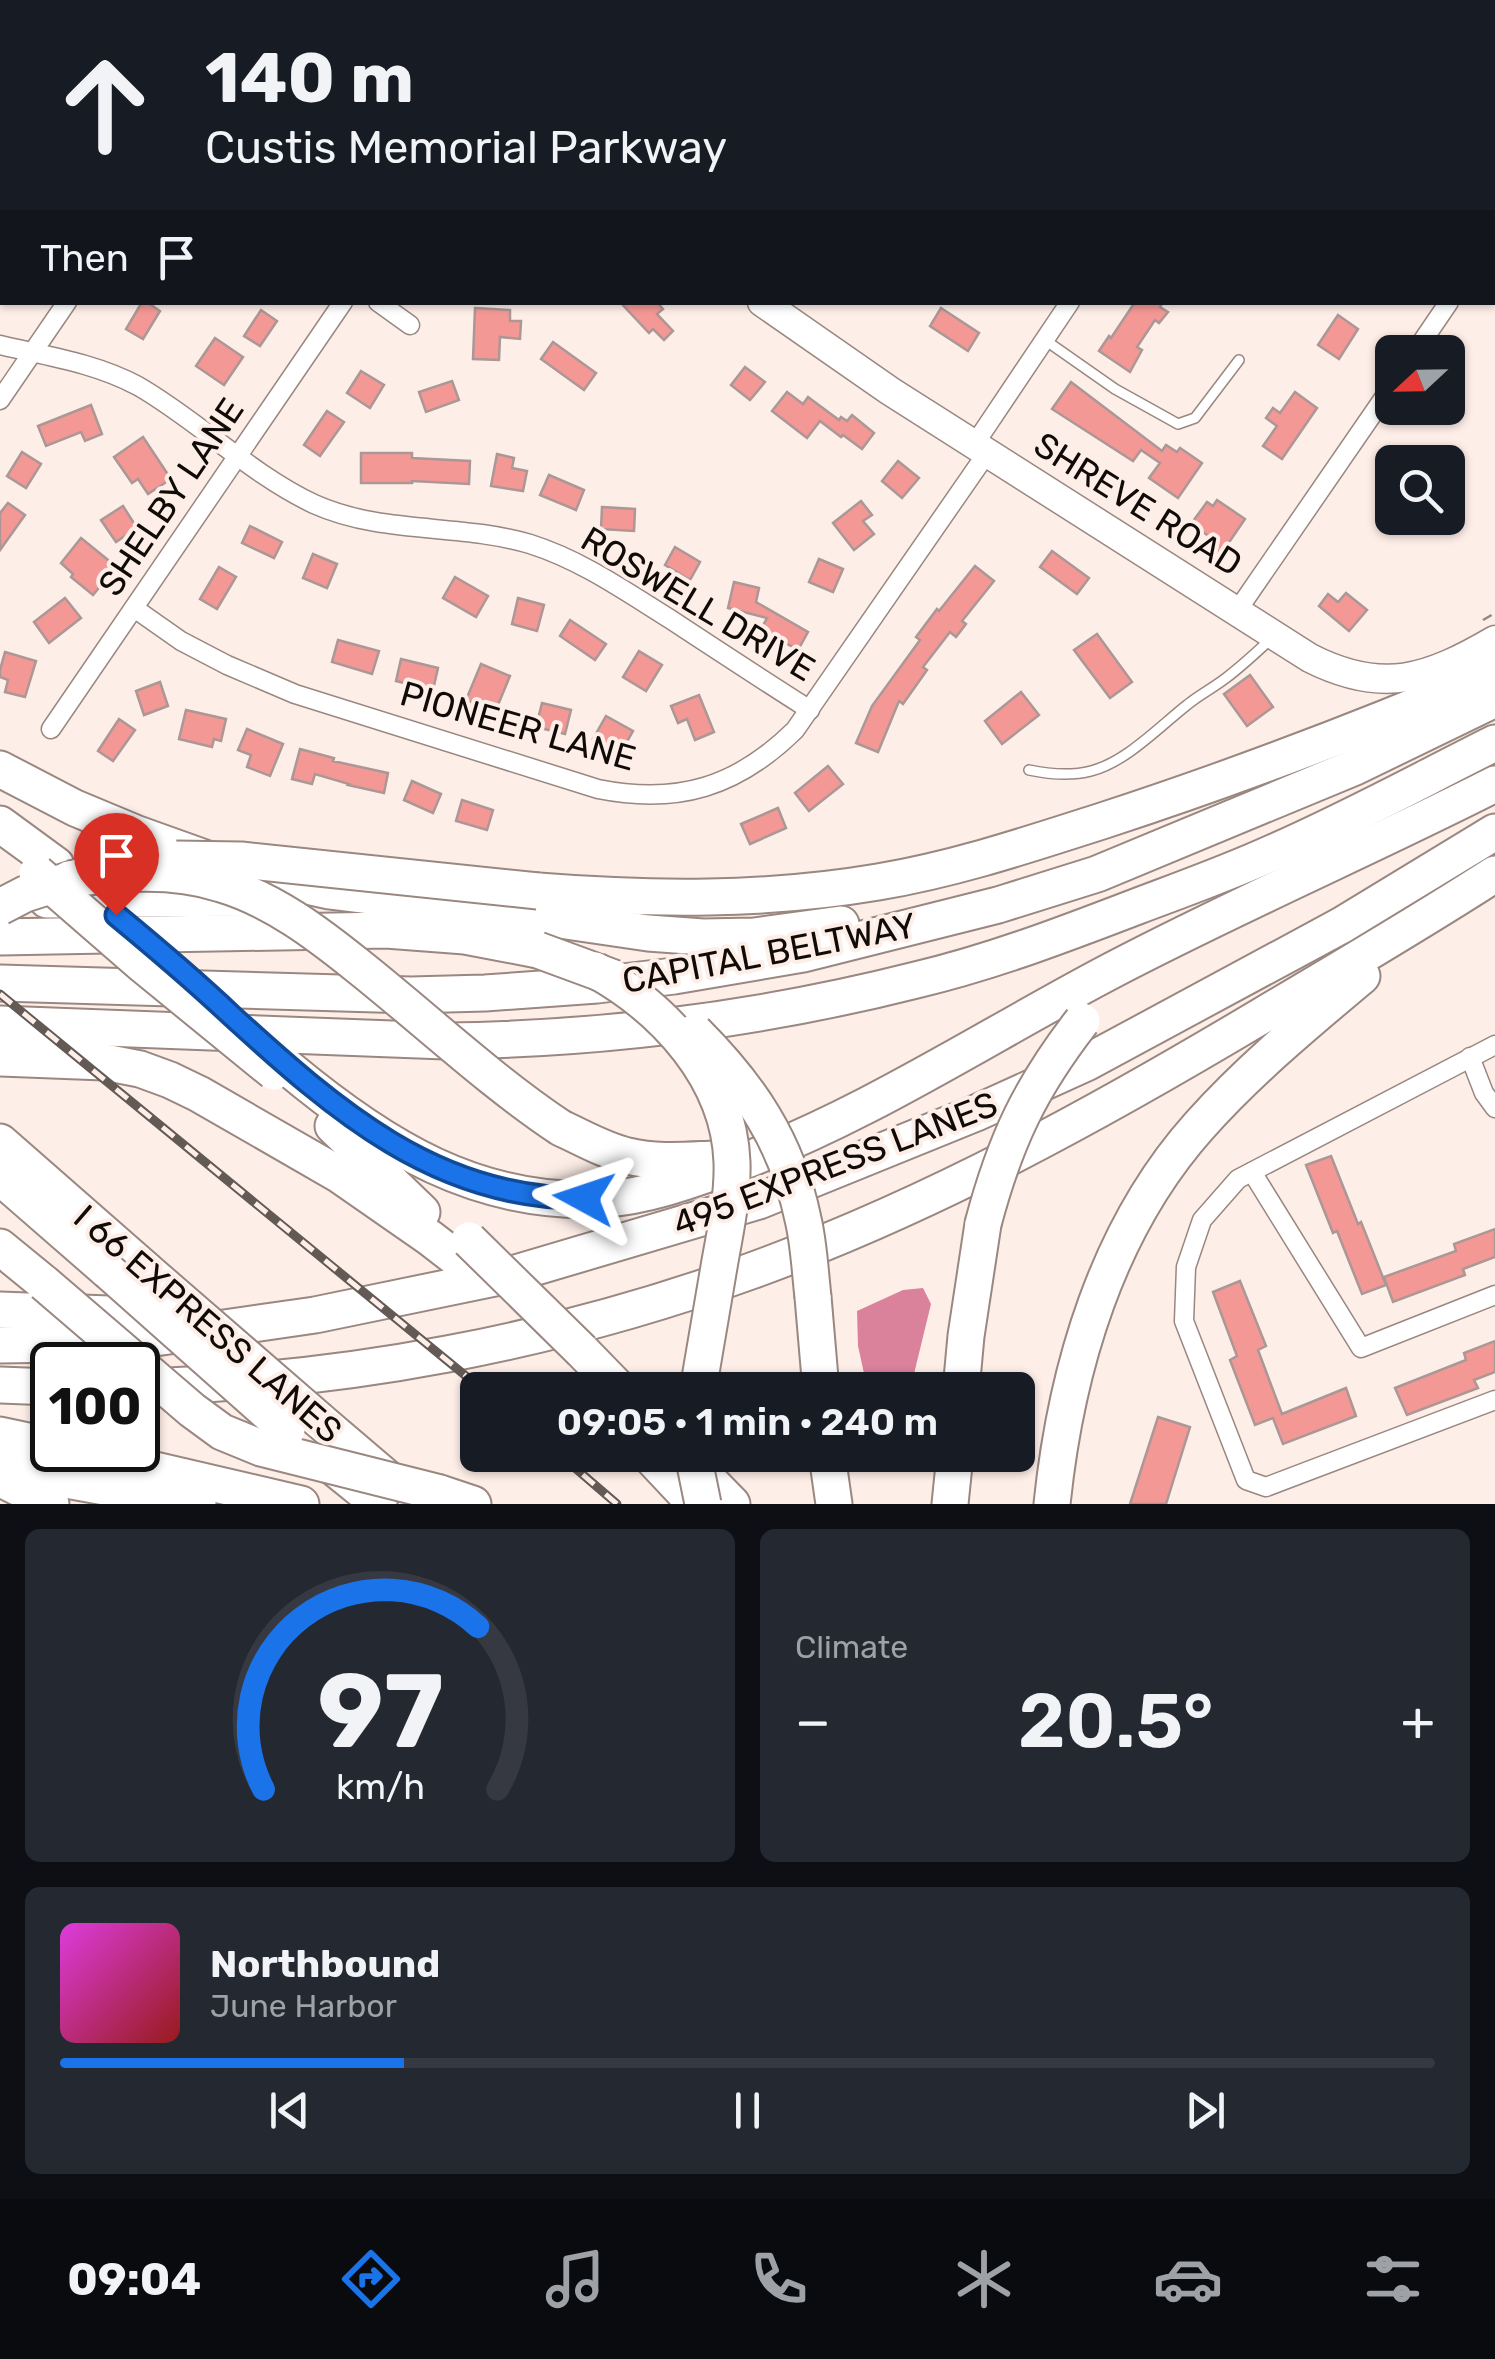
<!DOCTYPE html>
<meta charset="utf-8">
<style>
body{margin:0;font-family:Rubik,sans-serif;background:#242831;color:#f1f3f6;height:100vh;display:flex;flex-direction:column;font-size:38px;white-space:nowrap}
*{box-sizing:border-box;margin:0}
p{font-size:32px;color:#9ea1a6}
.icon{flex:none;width:55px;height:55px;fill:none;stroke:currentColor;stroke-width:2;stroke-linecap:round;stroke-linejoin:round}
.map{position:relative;height:1504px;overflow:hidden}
.sheet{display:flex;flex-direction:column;gap:25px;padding:25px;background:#0d0f14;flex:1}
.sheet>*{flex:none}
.top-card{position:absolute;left:0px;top:0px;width:1495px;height:305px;box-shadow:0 2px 8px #0004;background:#171b24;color:#f1f3f6;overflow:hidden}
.needle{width:65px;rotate:248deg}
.controls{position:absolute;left:1375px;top:335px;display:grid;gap:20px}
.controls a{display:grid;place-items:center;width:90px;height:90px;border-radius:15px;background:#171b24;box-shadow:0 2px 8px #0004;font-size:50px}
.speed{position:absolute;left:30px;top:1342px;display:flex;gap:20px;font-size:50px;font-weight:700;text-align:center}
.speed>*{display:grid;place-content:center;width:130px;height:130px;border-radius:50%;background:#171b24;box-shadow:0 2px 8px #0004;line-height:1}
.speed .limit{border:5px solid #111;border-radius:15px;background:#fff;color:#111}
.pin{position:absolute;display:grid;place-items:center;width:85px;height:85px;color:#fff;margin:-102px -42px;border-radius:50% 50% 50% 0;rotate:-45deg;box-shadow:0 0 10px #0007}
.pin .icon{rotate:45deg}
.me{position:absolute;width:110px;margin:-55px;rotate:275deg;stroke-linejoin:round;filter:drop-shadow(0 0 8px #0008)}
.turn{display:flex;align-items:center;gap:35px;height:210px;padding:0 40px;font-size:45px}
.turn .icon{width:130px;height:130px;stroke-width:2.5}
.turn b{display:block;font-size:70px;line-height:85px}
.then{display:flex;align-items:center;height:95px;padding:0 40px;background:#0003;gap:20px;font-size:38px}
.big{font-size:75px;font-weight:600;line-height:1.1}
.sheet .widget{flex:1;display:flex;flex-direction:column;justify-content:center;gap:15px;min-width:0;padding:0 35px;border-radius:15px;background:#242831}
.sheet .dial{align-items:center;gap:0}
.dial svg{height:260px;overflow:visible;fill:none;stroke:#363941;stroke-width:7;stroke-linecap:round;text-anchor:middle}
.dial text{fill:#f1f3f6;stroke:none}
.song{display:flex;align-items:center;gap:30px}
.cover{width:120px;height:120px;border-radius:15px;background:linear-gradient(135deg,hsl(300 70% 55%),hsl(0 70% 35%))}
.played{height:10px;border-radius:5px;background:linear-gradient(90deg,#1a73e8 25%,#363941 25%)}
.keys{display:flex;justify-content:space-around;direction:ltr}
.heat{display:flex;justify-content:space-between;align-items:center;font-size:55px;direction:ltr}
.sheet .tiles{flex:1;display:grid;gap:25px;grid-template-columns:1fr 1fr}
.widget:last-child{grid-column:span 2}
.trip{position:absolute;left:460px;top:1372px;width:575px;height:100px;border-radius:15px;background:#171b24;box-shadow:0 2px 8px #0004;font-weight:600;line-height:100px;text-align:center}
.menu{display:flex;height:160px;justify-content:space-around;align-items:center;background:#090b0e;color:#9ea1a6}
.menu .icon{width:70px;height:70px}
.menu .selected{color:#1a73e8}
.menu b{font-size:45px;color:#f1f3f6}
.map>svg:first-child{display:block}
</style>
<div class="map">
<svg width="1495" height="1504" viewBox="0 0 1495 1504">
<rect width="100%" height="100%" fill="#feeee8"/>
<path fill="#da829c" d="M923 1288 931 1304 913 1378H865L858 1346 857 1311 903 1290Z"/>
<g fill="#f49895" stroke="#ab9796" stroke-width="2.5">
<path d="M142 302H147L160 311 143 339 126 329Z"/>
<path d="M620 302H657L663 309 657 314 673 331 664 340 653 329 649 333Z"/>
<path d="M1135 302H1163L1160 307 1168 312 1159 323 1155 320 1137 347 1142 350 1130 372 1099 351 1109 336 1111 338Z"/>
<path d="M475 308 510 310V321H521L520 339 500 337 499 360 473 359Z"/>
<path d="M941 308 979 333 968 351 930 326Z"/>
<path d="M261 310 277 321 260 346 244 336Z"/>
<path d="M1338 315 1358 329 1339 359 1318 345Z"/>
<path d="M215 338 243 357 224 385 196 366Z"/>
<path d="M553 342 596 373 584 390 541 359Z"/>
<path d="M745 367 765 382 750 400 731 385Z"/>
<path d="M361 371 384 385 370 408 347 393Z"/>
<path d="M452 381 459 400 426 412 419 392Z"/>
<path d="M1071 382 1162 451 1166 445 1177 452 1180 448 1202 463 1178 498 1149 478 1160 463 1141 450 1133 461 1052 409Z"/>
<path d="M787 392 803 404 808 397 839 420 841 417 847 421 852 415 874 433 862 449 843 435 841 437 820 421 807 438 772 411Z"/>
<path d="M1295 392 1317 408 1282 459 1263 446 1277 426 1266 418 1273 408 1280 413Z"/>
<path d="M91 405 102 434 85 441 81 432 46 446 38 426Z"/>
<path d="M327 411 344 422 320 456 304 445Z"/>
<path d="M143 437 171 479 148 494 138 479 132 483 114 457Z"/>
<path d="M22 452 41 464 26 488 7 476Z"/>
<path d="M361 453H412V458L470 461 469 484 412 481V483H361Z"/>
<path d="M497 454 514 458 512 468 527 471 523 491 491 486Z"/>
<path d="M898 461 919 478 902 498 882 481Z"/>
<path d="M549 475 584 490 576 510 540 495Z"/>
<path d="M1217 500 1245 519 1221 554 1209 545 1213 539 1191 524 1207 502 1213 506Z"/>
<path d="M861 501 872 515 863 521 874 534 854 550 833 523Z"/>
<path d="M8 503 25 515 0 550V513Z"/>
<path d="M123 506 137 528 116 542 101 520Z"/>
<path d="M602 507 635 509 634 531 601 529Z"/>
<path d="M250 526 282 542 274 558 242 543Z"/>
<path d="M81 538 118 568 109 580 107 578 93 595 71 577 73 574 61 563Z"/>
<path d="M675 547 700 562 690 580 665 565Z"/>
<path d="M1052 551 1089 578 1077 594 1040 567Z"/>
<path d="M313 554 337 564 327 588 303 578Z"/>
<path d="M819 559 843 569 833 592 809 582Z"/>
<path d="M975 566 994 581 962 621 966 624 956 637 950 632 923 667 927 670 903 704 899 701 878 752 856 743 872 706 920 640 916 637 937 609 939 611Z"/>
<path d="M219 567 236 577 217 609 200 599Z"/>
<path d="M455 577 488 596 476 617 443 598Z"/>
<path d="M734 582 759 588 756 602 808 632 798 650 761 629 767 618 728 608Z"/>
<path d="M1346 593 1367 610 1349 631 1319 606 1328 594 1338 602Z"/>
<path d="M65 598 81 618 49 643 34 622Z"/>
<path d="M518 598 544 605 537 631 512 624Z"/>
<path d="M570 620 606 644 595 660 560 636Z"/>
<path d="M1097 634 1132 682 1110 698 1074 650Z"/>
<path d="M338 640 379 651 372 674 332 662Z"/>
<path d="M639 651 662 665 646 691 623 677Z"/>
<path d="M5 652 36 661 25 697 5 692 8 680 0 677V670Z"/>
<path d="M401 659 438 668 433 690 396 681Z"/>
<path d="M481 664 510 676 495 712 466 700Z"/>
<path d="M1250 675 1273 707 1247 726 1224 694Z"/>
<path d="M160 682 168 706 144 715 136 691Z"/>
<path d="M1021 692 1039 715 1002 744 985 721Z"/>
<path d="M699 695 714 732 695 740 687 719 678 723 671 706Z"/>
<path d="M542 703 571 710 565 734 536 727Z"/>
<path d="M186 710 226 719 221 741 214 739 212 747 179 739Z"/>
<path d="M606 716 633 731 620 754 593 739Z"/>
<path d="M119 719 135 730 113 761 98 751Z"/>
<path d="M247 729 283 744 270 776 247 767 251 755 238 750Z"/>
<path d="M300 749 334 758 333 761 388 773 384 793 348 785 349 784 315 774 312 784 292 779Z"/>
<path d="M828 766 843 784 809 811 795 793Z"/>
<path d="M412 781 441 794 433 813 404 800Z"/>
<path d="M462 800 493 810 487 830 456 821Z"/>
<path d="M778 808 786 828 750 844 741 824Z"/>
<path d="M1331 1156 1358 1224 1361 1222 1386 1285 1362 1294 1337 1231 1333 1233 1306 1165Z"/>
<path d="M1495 1229V1257L1463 1269 1465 1275 1393 1302 1384 1277 1456 1251 1454 1244Z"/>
<path d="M1240 1281 1266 1346 1258 1350 1282 1414 1346 1388 1356 1416 1283 1444 1273 1418 1255 1425 1230 1360 1237 1356 1213 1292Z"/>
<path d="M1495 1341V1372L1474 1380 1478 1388 1407 1415 1395 1388 1466 1360 1464 1353Z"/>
<path d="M1158 1417 1190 1427 1166 1504H1130Z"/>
</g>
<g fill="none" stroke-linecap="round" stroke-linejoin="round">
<g stroke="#998780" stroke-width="12">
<g id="service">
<path d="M1045 340 1115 389 1178 424 1195 418 1239 360"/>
<path d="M1029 770C1048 774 1072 776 1091 771 1126 762 1159 727 1187 705 1199 695 1213 688 1226 678 1242 666 1258 651 1273 637"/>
</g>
</g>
<g stroke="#998780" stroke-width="21">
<g id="minor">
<path d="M16 2 18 0"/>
<path d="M246 2 248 0"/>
<path d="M443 2 444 0"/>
<path d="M1024 2 1026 0"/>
<path d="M1277 2 1279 0"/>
<path d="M0 20 2 18"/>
<path d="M1492 238 1495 235"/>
<path d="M378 302 410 325"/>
<path d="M0 345C47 356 95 363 138 386 199 421 250 474 314 504 383 535 459 523 530 544 581 560 625 591 670 619 717 650 763 680 810 710"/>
<path d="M1415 352 1449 302"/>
<path d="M0 400 67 302"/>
<path d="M974 445 1070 302"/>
<path d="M134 608 181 641 227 665 295 694 598 789C678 805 737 787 795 730L987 453"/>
<path d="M1237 611 1392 386"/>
<path d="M51 729 343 302"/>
<path d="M1495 1045 1238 1179 1202 1220 1186 1267 1184 1321 1246 1480 1266 1487 1495 1400"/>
<path d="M1470 1057 1484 1093 1495 1108"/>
<path d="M1252 1172 1361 1348 1495 1295"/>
</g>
</g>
<g stroke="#998780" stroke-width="31">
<g id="secondary">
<path d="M297 0 301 2"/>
<path d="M762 302 890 391 1310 658C1383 695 1428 679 1495 640"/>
</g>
</g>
<g stroke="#998780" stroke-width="39">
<g id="motorway">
<path d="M0 769 75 808 135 833 244 872 329 891 532 916 648 933 703 937 754 936 841 924"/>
<path d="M0 824 56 865"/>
<path d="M538 891C652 900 766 901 878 882 956 869 1030 844 1105 820 1237 777 1367 727 1495 673"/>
<path d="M47 900 255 898"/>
<path d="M0 937 386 930 465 936 538 950"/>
<path d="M0 983 411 995 485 993 597 985 674 976 803 954 998 905 1097 874 1355 767 1495 699"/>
<path d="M0 1024 445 1041C603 1039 762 1019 916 980 992 962 1065 934 1138 906 1183 889 1228 873 1272 853 1348 820 1421 780 1495 743"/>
<path d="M0 1058 104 1062 140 1069 170 1080 199 1094 338 1174 430 1238 478 1275"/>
<path d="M287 1067C382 1146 478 1207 607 1199 649 1196 691 1180 731 1166 864 1117 982 1039 1107 973 1234 906 1367 849 1495 784"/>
<path d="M333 1126 422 1212"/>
<path d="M561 1128C583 1138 605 1151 628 1156 657 1163 687 1160 716 1159"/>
<path d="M0 1142 146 1270"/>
<path d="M0 1177 108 1271"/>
<path d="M0 1247 44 1283"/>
<path d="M813 1297 821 1390"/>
<path d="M0 1310 109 1314 179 1313"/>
<path d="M0 1345 66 1344 148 1339 315 1315 509 1275 759 1201 976 1113 1086 1063 1342 925 1495 832"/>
<path d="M582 1351 620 1390"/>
<path d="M0 1385 52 1387"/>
<path d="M138 1387C345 1382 555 1342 751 1271 931 1206 1099 1113 1263 1015 1341 969 1419 923 1495 874"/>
<path d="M961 1390 966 1336 983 1224"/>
<path d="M319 1420 394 1484"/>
<path d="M0 1435 52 1446"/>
<path d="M69 1450 301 1504"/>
<path d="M649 1455 695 1504"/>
<path d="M684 1455 732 1504"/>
<path d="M827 1455 834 1504"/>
<path d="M327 1462 379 1504"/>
<path d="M0 1468 198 1504"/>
<path d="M1 1479 51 1504"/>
<path d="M440 1493 473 1504"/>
<path d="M950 1504 955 1455"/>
<path d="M1052 1504C1066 1369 1107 1229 1199 1126 1248 1071 1306 1023 1362 976"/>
</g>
</g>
<path stroke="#928782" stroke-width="2.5" stroke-dasharray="10 5" stroke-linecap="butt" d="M1483 620 1495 613"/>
<use href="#service" stroke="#fff" stroke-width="9"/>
<use href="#minor" stroke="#fff" stroke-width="18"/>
<use href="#secondary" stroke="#fff" stroke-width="28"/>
<use href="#motorway" stroke="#fff" stroke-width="35"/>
<g stroke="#635955" stroke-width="9">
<g id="rail">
<path d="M0 994 483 1390"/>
<path d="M560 1455 617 1504"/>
</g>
</g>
<use href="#rail" stroke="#feeee8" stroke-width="5" stroke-dasharray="15" stroke-linecap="butt"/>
<g stroke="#998780" stroke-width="39" stroke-linecap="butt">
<g id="motorway-bridge">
<path d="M176 859 241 860 538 891"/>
<path d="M37 873 144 966 274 1072"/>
<path d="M69 879C120 873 172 868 221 884 272 899 317 933 358 966 426 1020 489 1080 561 1128"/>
<path d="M0 907 25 894 91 873"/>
<path d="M538 950 614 978"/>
<path d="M595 970C665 1009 729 1078 732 1162 733 1195 726 1228 720 1261 713 1304 705 1347 698 1390"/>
<path d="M695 1032C750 1087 787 1142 803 1219 809 1244 810 1271 813 1297"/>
<path d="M983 1224C1005 1141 1030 1088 1082 1021"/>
<path d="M469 1240 582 1351"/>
<path d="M146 1270 319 1420"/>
<path d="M108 1271 287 1430"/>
<path d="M44 1283 192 1410 222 1432 261 1448 440 1493"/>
<path d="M693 1455 703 1504"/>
</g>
</g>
<use href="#motorway-bridge" stroke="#fff" stroke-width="35"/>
</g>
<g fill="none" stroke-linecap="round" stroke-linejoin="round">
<g stroke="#114b97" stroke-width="25">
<path id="route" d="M116 915C156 948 195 981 232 1016 334 1109 437 1200 584 1198"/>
</g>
<use href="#route" stroke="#1a73e8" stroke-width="18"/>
</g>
<g text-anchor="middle" stroke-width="8" stroke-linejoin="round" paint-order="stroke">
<g font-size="35" fill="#110b08" stroke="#feeee8">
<text transform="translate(171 497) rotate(-56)" y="12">SHELBY LANE</text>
<text transform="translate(1138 504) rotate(32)" y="12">SHREVE ROAD</text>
<text transform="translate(698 604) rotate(31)" y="12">ROSWELL DRIVE</text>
<text transform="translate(518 726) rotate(16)" y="12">PIONEER LANE</text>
<text transform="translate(769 953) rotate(-11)" y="12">CAPITAL BELTWAY</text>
<text transform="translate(835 1164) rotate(-21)" y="12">495 EXPRESS LANES</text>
<text transform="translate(208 1324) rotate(41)" y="12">I 66 EXPRESS LANES</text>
</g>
</g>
</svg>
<div class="controls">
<a><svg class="needle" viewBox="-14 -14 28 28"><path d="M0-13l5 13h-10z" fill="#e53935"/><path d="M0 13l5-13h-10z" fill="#9ea1a6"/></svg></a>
<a><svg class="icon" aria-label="search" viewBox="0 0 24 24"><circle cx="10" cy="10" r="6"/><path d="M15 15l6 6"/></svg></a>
</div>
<div class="speed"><div class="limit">100</div></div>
<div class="pin" style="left:116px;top:915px;background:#d93025"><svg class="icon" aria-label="arrive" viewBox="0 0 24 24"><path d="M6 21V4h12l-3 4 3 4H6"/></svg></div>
<svg class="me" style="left:584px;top:1198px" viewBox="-20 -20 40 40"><path d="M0-17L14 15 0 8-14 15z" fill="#1a73e8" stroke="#fff" stroke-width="4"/></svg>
<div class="trip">09:05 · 1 min · 240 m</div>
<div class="top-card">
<div class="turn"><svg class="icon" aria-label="ahead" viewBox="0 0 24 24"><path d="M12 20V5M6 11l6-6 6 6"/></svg><div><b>140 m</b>Custis Memorial Parkway</div></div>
<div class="then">Then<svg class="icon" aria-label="arrive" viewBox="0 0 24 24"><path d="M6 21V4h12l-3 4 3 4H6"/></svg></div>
</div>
</div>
<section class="sheet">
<div class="tiles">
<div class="widget dial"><svg viewBox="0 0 100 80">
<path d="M14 69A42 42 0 1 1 86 69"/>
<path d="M14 69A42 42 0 0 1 80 19" stroke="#1a73e8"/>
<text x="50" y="56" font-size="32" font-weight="700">97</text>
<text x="50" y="72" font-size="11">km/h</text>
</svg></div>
<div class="widget"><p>Climate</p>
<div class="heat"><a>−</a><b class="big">20.5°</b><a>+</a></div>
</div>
<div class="widget">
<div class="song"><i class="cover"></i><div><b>Northbound</b><p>June Harbor</p></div></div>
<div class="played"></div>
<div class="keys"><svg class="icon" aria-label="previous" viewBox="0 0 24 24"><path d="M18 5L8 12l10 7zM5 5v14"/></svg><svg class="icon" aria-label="pause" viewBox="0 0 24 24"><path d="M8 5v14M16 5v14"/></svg><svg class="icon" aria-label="next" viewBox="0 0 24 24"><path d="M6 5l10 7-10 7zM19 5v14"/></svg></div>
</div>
</div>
</section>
<nav class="menu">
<b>09:04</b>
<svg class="icon selected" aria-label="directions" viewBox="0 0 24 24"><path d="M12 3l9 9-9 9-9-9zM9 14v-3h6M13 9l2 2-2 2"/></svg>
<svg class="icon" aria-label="music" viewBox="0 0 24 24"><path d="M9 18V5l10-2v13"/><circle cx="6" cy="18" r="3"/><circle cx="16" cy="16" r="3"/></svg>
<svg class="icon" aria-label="phone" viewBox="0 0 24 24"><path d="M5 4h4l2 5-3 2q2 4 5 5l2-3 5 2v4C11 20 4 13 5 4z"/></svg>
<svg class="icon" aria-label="climate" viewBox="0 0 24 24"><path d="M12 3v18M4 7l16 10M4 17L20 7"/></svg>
<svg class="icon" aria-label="car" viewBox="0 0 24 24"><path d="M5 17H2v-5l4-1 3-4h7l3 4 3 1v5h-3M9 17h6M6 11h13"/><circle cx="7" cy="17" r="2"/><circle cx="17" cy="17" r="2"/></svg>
<svg class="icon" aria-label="filters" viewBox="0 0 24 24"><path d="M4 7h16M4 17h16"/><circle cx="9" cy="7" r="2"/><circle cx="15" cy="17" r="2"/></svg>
</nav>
